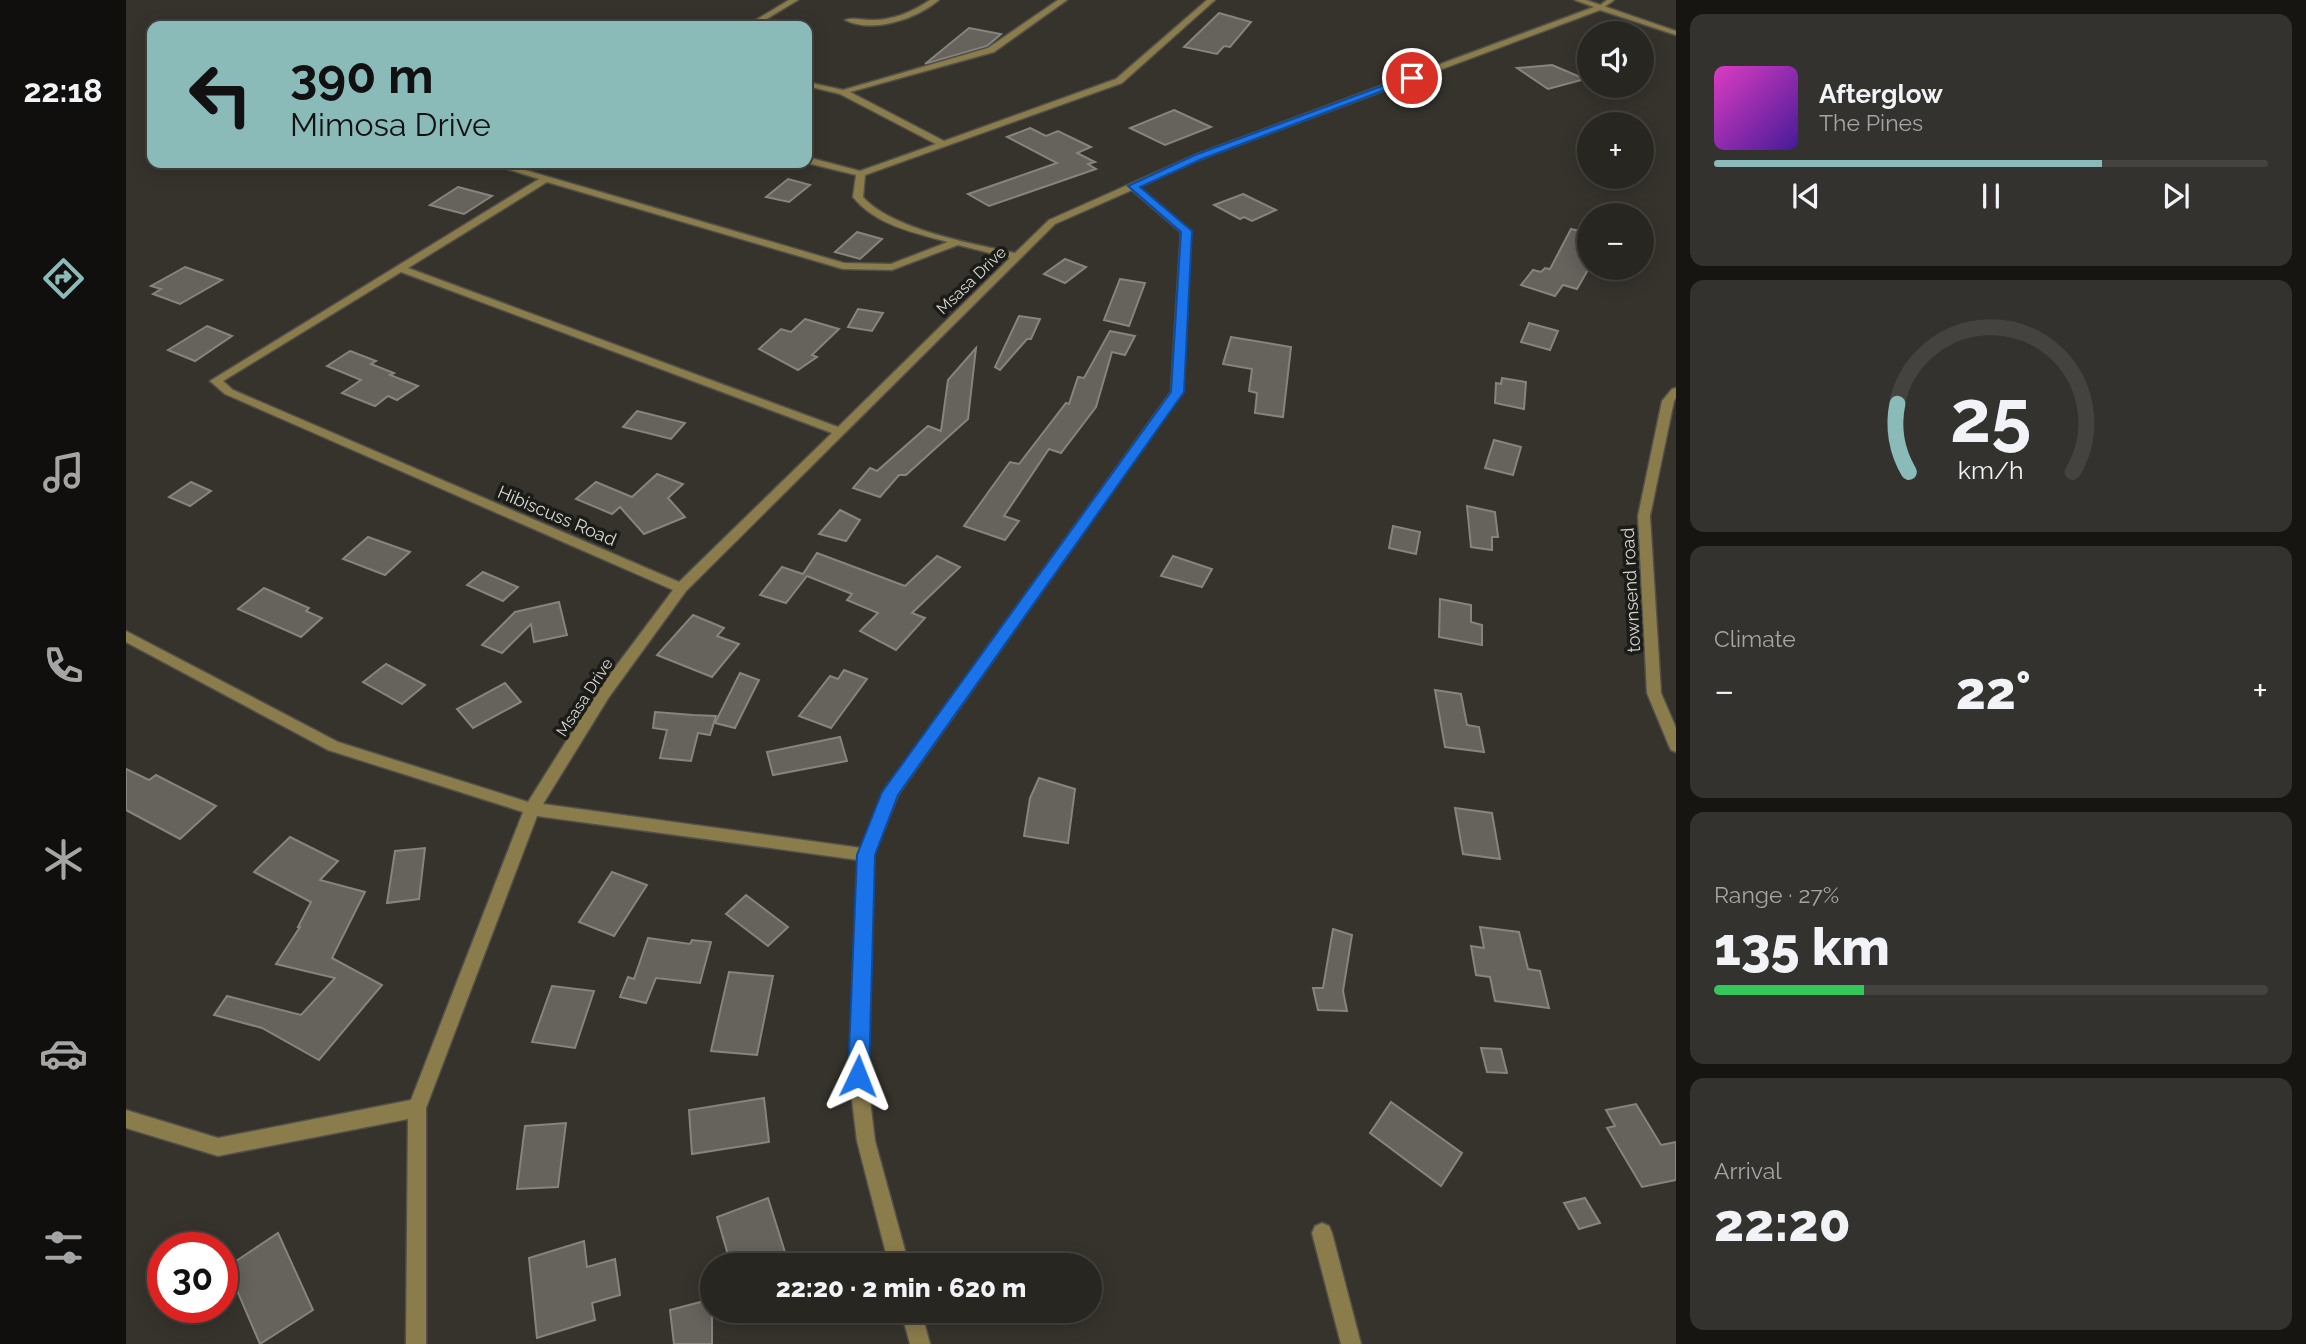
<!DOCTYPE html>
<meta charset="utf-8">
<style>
body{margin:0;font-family:Raleway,sans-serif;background:#34322e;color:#f1f3f6;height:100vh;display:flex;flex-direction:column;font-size:26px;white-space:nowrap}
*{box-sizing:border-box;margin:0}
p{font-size:23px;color:#a5a5a5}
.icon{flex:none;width:38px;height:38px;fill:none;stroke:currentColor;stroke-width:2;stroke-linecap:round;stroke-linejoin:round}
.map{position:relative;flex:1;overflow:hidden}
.panel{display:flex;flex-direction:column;gap:14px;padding:14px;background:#161512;width:630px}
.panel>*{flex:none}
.banner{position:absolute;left:21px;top:21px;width:665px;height:147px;border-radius:14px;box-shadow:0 4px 18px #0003,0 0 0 2px #44433f;background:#8bbbb9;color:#111;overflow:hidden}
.controls{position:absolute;left:1451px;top:21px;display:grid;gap:14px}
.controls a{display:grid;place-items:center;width:77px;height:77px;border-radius:50%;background:#282621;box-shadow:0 4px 18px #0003,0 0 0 2px #44433f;font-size:35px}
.speed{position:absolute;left:21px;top:1232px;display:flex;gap:14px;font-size:35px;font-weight:700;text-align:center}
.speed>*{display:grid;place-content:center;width:91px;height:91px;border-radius:50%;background:#282621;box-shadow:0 4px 18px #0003,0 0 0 2px #44433f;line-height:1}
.speed .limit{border:10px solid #d22;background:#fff;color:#111}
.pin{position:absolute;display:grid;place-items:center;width:60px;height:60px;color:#fff;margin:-30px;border:4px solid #fff;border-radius:50%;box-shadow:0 2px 7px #0007}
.me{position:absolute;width:77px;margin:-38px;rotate:2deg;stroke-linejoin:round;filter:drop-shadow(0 0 5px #0008)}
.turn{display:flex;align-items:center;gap:24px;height:147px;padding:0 28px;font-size:32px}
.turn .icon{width:91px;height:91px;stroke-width:2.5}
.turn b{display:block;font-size:49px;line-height:60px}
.big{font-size:52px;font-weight:800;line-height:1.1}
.panel .card{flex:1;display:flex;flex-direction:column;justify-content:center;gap:10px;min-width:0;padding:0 24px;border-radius:14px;background:#34322e}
.panel .dial{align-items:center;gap:0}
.dial svg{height:182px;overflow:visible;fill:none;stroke:#44433f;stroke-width:7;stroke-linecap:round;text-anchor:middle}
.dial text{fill:#f1f3f6;stroke:none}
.song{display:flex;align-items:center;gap:21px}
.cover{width:84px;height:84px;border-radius:10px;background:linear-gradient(135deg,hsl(310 70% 55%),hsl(260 70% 35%))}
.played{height:7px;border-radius:4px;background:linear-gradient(90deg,#8bbbb9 70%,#44433f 70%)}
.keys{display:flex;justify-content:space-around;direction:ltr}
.heat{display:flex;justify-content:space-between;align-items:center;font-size:38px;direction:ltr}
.charge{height:10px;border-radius:5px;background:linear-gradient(90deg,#34c759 27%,#44433f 0)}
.trip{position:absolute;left:574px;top:1253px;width:402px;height:70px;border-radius:35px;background:#282621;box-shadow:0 4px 18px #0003,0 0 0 2px #44433f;font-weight:800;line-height:70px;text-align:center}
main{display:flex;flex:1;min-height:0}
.tab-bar{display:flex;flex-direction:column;width:126px;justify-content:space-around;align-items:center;background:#100f0d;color:#a5a5a5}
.tab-bar .icon{width:49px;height:49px}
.tab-bar .selected{color:#8bbbb9}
.tab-bar b{font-size:32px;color:#f1f3f6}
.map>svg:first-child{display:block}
</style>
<main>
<nav class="tab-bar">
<b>22:18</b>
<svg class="icon selected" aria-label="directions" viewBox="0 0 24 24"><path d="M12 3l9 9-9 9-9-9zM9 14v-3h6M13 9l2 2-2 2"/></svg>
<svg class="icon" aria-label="music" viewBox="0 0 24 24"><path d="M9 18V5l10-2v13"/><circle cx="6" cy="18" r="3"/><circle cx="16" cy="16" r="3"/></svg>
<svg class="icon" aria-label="phone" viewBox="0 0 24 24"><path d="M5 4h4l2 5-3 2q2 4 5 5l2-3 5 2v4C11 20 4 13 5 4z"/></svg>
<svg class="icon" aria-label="climate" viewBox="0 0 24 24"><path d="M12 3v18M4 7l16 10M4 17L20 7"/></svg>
<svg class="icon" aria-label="car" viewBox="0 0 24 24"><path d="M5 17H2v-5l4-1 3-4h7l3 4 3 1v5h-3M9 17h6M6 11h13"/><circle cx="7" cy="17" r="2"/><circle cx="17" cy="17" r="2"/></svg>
<svg class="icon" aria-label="filters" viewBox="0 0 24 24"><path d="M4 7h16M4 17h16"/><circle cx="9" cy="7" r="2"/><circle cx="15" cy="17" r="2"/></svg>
</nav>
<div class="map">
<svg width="1550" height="1344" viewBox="0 0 1550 1344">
<rect width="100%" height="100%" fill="#35332c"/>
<g fill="#65635c" stroke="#86847c" stroke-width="2">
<path d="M1093 13 1125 22 1104 47 1098 46 1091 54 1058 47Z"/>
<path d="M843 28 875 34 861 46 799 64Z"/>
<path d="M1426 65 1459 79 1422 89 1391 68Z"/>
<path d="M1048 110 1085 127 1039 145 1004 128Z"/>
<path d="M904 128 920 136 932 131 965 147 951 153 969 162 962 164 970 169 863 206 842 194 931 163 881 137Z"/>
<path d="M662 179 684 185 663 202 640 197Z"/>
<path d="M332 187 366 196 338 214 304 205Z"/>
<path d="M1117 194 1150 210 1126 221 1118 217 1114 219 1088 205Z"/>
<path d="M1445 229 1463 233V268L1451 289 1437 285 1429 296 1395 285 1407 270 1415 272 1419 268 1424 269Z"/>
<path d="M731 232 756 239 734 259 709 252Z"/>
<path d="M939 259 960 267 939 283 918 274Z"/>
<path d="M59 267 96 280 54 304 27 294 35 289 25 286Z"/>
<path d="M994 279 1019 283 1003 326 978 320Z"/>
<path d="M732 309 757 313 746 331 722 327Z"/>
<path d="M893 316 914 319 905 339H901L874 370 869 367Z"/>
<path d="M679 319 713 329 686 355 691 357 672 370 633 349 655 329 665 332Z"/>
<path d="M1403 323 1432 331 1424 350 1395 342Z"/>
<path d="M81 326 106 336 69 361 42 350Z"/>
<path d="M984 331 1009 336 999 355 986 352 970 407 935 453 923 449 878 516 893 521 879 540 838 526 884 462 893 464 940 403 943 404 952 377 958 378Z"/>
<path d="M1105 337 1165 347 1157 417 1129 413 1131 393 1123 391 1126 369 1097 364Z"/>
<path d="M850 348 842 419 780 475H773L754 497 727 488 744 468 751 471 802 426 815 431 822 380Z"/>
<path d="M224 351 250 361 245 364 268 373 264 375 292 386 271 400 262 396 249 406 216 393 235 380 201 366Z"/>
<path d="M1376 378 1400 382 1398 409 1369 403 1370 383 1375 384Z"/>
<path d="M511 411 559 423 545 439 497 427Z"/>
<path d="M1368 440 1395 447 1387 475 1359 468Z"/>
<path d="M531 474 557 484 542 498 559 517 518 534 494 507 486 514 450 499 470 482 506 497Z"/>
<path d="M65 482 85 491 64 506 43 497Z"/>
<path d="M1341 506 1369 512 1372 537H1366V550L1345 547Z"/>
<path d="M714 510 734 520 720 541 693 534Z"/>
<path d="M1267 526 1294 532 1290 554 1263 548Z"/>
<path d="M242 537 284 552 259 575 217 559Z"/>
<path d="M691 553 779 586 811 556 834 567 786 613 799 618 770 650 734 631 752 613 721 600 726 594 681 576 660 603 634 595 656 567 677 574Z"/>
<path d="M1047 556 1086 569 1076 587 1035 576Z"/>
<path d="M357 572 392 587 377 601 341 585Z"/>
<path d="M138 588 183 608 180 611 196 618 175 637 112 609Z"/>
<path d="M1314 599 1345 605V622L1356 625V645L1313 637Z"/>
<path d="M433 602 441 635 408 642 405 624 376 653 356 645 389 612Z"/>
<path d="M567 615 598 628 591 636 613 644 586 677 531 655Z"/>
<path d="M260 664 299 685 276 704 237 682Z"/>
<path d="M718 670 741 679 705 728 673 716 704 676 712 679Z"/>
<path d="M614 673 633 680 609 728 589 723Z"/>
<path d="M379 683 395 702 347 728 331 709Z"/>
<path d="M1309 690 1335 694 1341 725 1353 727 1358 752 1319 747Z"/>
<path d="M529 712 567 715 590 716 584 735 572 733 565 761 534 758 541 730 527 728Z"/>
<path d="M714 737 721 761 647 775 641 752Z"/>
<path d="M0 769 23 780 30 775 90 806 54 839 0 810Z"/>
<path d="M913 778 949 789 942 843 898 836 904 798Z"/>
<path d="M1329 808 1366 813 1374 859 1337 854Z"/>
<path d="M164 837 212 861 194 880 239 892 206 958 256 985 193 1060 136 1028 88 1015 101 996 175 1015 209 978 150 964 174 927H172L185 902 128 872Z"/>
<path d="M299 848 293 899 261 903 269 851Z"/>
<path d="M486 872 521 885 488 936 453 922Z"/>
<path d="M620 895 662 927 642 946 600 914Z"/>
<path d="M1354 927 1393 932 1402 969 1414 971 1423 1008 1369 1001 1364 977 1350 975 1345 946 1358 948Z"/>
<path d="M1207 929 1226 935 1217 991 1221 1011 1192 1010 1187 988H1197Z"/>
<path d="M522 938 564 944 566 940 585 942 574 983 530 978 520 1003 494 997 502 977 508 979Z"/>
<path d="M603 972 647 976 631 1055 585 1051Z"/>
<path d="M426 986 468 991 449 1048 406 1042Z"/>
<path d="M1355 1048 1375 1049 1381 1073 1361 1072Z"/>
<path d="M638 1098 643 1142 566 1154 563 1110Z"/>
<path d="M1265 1102 1336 1153 1315 1186 1244 1133Z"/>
<path d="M1510 1104 1535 1145 1550 1142V1180L1516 1187 1481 1128 1489 1126 1480 1110Z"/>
<path d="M440 1123 432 1187 391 1189 399 1126Z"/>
<path d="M642 1198 663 1265H605L591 1217Z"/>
<path d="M1459 1198 1474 1223 1453 1229 1438 1203Z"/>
<path d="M152 1233 187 1310 134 1344 101 1267Z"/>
<path d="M458 1241 461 1267 489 1259 494 1295 466 1303 469 1320 411 1338 403 1258Z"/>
<path d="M578 1301 579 1307 586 1306V1344H548L544 1310Z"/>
</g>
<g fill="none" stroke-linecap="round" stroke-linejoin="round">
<g stroke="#52504a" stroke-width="3">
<path id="lane" d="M1481 0H1488L1477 8H1473V6Z"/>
</g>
<g stroke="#52504a" stroke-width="3">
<g id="street">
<path d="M663 0H672L629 26H620Z"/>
<path d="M804 0H813C790 19 747 34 719 20 727 17 737 20 747 20 768 20 786 12 804 0Z"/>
<path d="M932 0H941L868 52 724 92 818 141 990 79 1081 0H1089L996 83 739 175 737 197C765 229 847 244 889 253L923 220 1069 155 1468 7 1449 0H1460L1550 31V35L1474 10 1075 159 1013 187 1065 231 1057 392 772 795 748 855 741 1076 749 1141 783 1265H763L731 1141 723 1076 732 860 411 816 300 1108V1344H280L282 1119 92 1156 0 1128V1110L92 1138 285 1100 397 812 202 750 0 642V631L212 742 402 802 473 689 547 590 99 394 84 381 413 179 362 163H375L718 263 765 264 822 242C789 233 749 225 727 197L730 175 681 163V157L734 171 810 144 714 94 681 86V82L717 90 862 48ZM421 182 717 269 766 270 832 245 884 258 712 427 282 268ZM1006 190 1055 232 1045 392 760 788 735 848 417 804 483 697 560 591 929 224ZM275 272 706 433 553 582 107 390 97 381Z"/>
<path d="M1550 388V398L1548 401 1524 516 1535 693 1550 728V752L1545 750 1543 746 1521 693 1512 516 1536 401 1546 389Z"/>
<path d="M1196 1223 1203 1226 1206 1233 1235 1344H1215L1186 1233 1189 1226Z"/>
<path d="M775 1311H795L804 1344H784Z"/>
</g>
</g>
<use href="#lane" fill="#8b7c4b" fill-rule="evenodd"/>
<use href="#street" fill="#8b7c4b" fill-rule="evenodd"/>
</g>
<path fill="#1a73e8" stroke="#114b97" stroke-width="2" d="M1283 76 1291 78 1076 159 1014 187 1066 231 1058 392 772 795 749 855 743 1076 739 1083 732 1086 725 1083 722 1076 731 855 756 792 1045 392 1055 232 1002 186 1069 155Z"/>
<g text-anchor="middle" stroke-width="7" stroke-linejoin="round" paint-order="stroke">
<g font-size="16" fill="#d7d6d2" stroke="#1b1b18">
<text transform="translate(845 280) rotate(-44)" y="6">Msasa Drive</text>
<text transform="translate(458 697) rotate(-57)" y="6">Msasa Drive</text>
</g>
<g font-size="18" fill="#d7d6d2" stroke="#1b1b18">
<text transform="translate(431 516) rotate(23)" y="6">Hibiscuss Road</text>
<text transform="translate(1505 590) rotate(-93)" y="6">townsend road</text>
</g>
</g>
</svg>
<div class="controls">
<a><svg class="icon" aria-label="sound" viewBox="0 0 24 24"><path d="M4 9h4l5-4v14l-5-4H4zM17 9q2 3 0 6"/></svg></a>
<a>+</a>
<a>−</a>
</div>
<div class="speed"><div class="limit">30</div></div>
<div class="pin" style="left:1286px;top:78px;background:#d93025"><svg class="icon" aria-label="arrive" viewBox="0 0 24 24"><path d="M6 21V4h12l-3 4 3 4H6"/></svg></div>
<svg class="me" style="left:732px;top:1076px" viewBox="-20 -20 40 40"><path d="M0-17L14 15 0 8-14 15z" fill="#1a73e8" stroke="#fff" stroke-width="4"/></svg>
<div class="trip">22:20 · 2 min · 620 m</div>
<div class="banner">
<div class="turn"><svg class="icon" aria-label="left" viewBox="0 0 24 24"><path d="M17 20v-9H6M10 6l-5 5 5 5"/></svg><div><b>390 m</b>Mimosa Drive</div></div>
</div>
</div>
<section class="panel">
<div class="card">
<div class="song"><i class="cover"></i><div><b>Afterglow</b><p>The Pines</p></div></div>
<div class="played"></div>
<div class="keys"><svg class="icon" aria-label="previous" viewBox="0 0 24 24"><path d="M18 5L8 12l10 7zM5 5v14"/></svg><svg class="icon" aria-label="pause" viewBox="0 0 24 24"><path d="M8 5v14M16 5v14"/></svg><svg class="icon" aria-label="next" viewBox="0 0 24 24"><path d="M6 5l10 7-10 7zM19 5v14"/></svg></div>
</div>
<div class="card dial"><svg viewBox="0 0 100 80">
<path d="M14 69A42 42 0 1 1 86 69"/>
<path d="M14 69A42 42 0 0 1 9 39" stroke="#8bbbb9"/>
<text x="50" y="56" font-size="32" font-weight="700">25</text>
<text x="50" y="72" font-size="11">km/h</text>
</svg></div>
<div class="card"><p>Climate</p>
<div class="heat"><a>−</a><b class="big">22°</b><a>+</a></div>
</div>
<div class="card"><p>Range · 27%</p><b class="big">135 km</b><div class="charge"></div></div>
<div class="card"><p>Arrival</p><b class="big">22:20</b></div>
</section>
</main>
